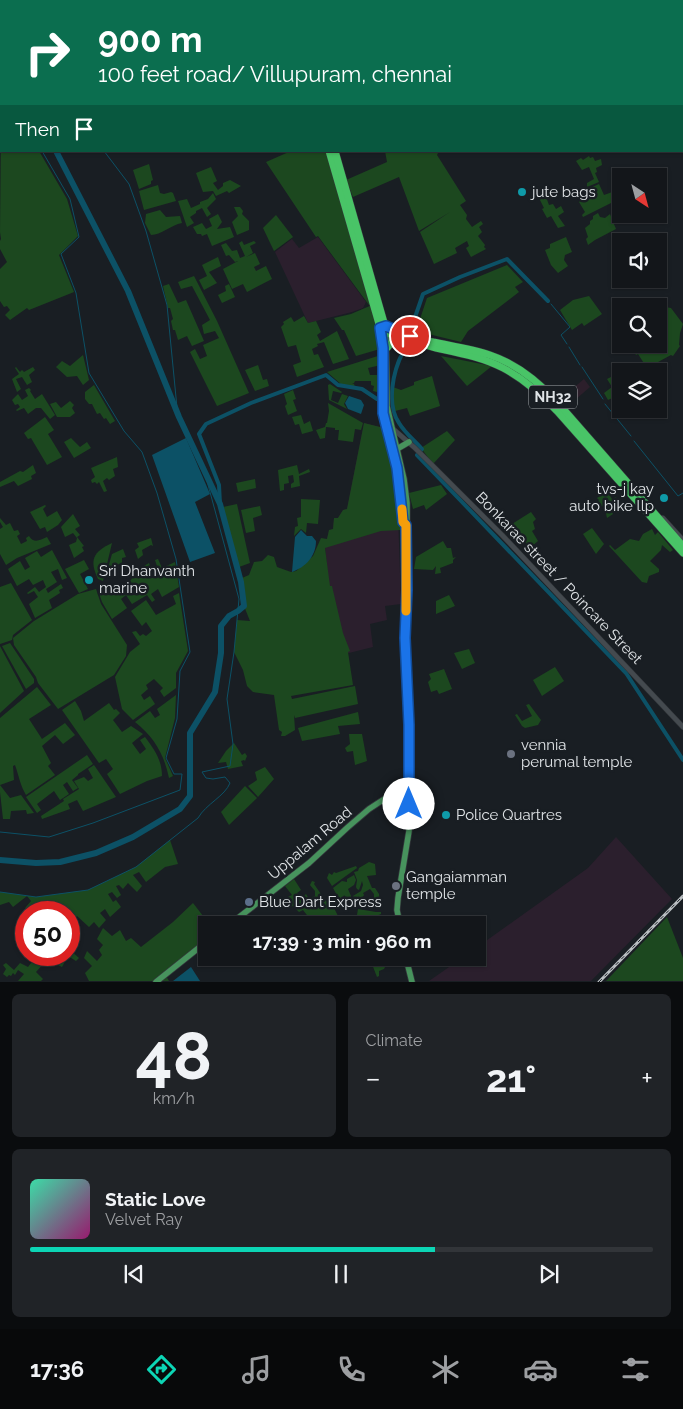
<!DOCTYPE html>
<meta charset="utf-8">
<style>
body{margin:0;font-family:Raleway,sans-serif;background:#202327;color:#f1f3f6;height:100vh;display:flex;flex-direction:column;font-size:19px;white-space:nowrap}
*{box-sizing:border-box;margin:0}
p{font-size:16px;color:#9d9fa2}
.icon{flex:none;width:28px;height:28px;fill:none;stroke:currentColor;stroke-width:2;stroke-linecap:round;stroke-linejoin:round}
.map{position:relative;height:982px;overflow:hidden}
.side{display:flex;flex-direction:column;gap:12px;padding:12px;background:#0a0c0e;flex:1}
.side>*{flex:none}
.banner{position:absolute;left:0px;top:0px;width:684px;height:152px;box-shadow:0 1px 4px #0004,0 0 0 1px #323539;background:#0b6e4f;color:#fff;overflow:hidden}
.needle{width:32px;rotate:144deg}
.controls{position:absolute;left:612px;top:168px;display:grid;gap:10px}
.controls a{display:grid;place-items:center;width:55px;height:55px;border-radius:0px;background:#13161a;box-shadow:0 1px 4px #0004,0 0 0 1px #323539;font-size:25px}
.speed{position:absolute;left:15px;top:901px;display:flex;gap:10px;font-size:25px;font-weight:700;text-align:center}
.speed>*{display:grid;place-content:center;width:65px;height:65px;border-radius:50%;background:#13161a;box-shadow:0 1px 4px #0004,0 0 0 1px #323539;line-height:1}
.speed .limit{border:8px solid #d22;background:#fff;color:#111}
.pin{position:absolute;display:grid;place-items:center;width:42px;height:42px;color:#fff;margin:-21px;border:2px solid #fff;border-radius:50%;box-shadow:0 1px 5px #0007}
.me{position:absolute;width:55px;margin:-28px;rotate:0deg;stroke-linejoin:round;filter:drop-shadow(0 0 4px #0008)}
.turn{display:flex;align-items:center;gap:18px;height:105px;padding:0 15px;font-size:22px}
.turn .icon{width:65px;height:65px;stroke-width:2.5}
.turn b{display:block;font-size:35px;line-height:42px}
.then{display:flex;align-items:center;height:48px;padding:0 15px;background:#0003;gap:10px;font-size:19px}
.big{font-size:38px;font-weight:700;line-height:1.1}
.side .card{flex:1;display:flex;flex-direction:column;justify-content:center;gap:8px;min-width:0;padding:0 18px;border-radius:8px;background:#202327}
.side .dial{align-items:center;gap:0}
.dial b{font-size:65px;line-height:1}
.song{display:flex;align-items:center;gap:15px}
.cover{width:60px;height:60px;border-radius:8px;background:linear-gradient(135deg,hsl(160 70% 55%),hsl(320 70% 35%))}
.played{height:5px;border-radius:2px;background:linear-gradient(90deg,#0cd5b5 65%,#323539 65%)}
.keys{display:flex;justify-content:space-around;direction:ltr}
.heat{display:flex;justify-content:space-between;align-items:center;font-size:28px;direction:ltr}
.side .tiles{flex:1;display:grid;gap:12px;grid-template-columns:1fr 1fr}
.card:last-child{grid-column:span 2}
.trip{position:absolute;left:198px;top:916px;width:288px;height:50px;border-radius:0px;background:#13161a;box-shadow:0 1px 4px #0004,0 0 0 1px #323539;font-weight:700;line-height:50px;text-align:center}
.dock{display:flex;height:80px;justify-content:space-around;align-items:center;background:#08090a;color:#9d9fa2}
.dock .icon{width:35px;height:35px}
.dock .active{color:#0cd5b5}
.dock b{font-size:22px;color:#f1f3f6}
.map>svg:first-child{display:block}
</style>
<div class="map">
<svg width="683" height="982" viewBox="0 0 683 982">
<rect width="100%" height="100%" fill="#191e23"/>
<path fill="#2c1f2b" d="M584 379 590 387 575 400H572L570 398 574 392 572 389Z"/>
<g fill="#2b1f2d">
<path d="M318 237 366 302 363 308 352 312 308 323 275 252 292 239 299 248Z"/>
<path d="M364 423 384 428 398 513 401 604 385 606 387 620 370 624 373 647 341 655 321 607 329 586 325 548 329 531 333 529 334 518H338L343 510 347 509Z"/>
<path d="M616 837 672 899 591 981H429L462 958H476V948L588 868Z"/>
</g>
<g fill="#1c481f">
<path d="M1 124V151H39L67 199 78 236 59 255 74 292 29 310 27 308 10 320 5 315 10 310 7 306 4 307 0 301V269L7 262 0 249V241L1 239 0 232Z"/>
<path d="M291 151H326L371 303 369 305 318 236 316 237 266 162Z"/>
<path d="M385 151H439L437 155 466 201 460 205 467 215 466 219 472 227 481 221 483 224 479 227 482 232 478 236 485 245 484 247 486 249 471 257 466 248 469 246 467 241 455 248 457 253 434 264 420 232 450 212 419 231 399 177 353 197 346 180 387 162Z"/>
<path d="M589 156 590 158 593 157 595 161 601 159 602 165 596 168 597 172 595 173 599 182 587 187V183L594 179 589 167 582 170 576 161 581 158 583 160Z"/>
<path d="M149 164 153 180 151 181V184L139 189 133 170Z"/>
<path d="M211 167 217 181 213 183 218 190 223 186V183L230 180 241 186 229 193 227 191 216 196 213 191 203 192 196 173Z"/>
<path d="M599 184 604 195 615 191 617 196 621 194V198L583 217 582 215 585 212 579 202 581 200 580 198 590 194 588 189Z"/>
<path d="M158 185 160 193 164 194 171 192 173 193 176 201 144 210 139 191Z"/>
<path d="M213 193 216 199 207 208 211 214 207 217 202 208 196 211V213L190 217 194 223 187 227 178 201 187 199 191 208 200 204V202L208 199Z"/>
<path d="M545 194 549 205 553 204 556 209 561 206 564 212 558 216 565 226 558 228 551 216 547 218 542 209 544 208 539 198Z"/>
<path d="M234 207H240L243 211 242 214 249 221V230L237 235 232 222 238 216Z"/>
<path d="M160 210 166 217 180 216 182 223C171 225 161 235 151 235L145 223 146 214Z"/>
<path d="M598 213 600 217 605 218 610 214 616 229 595 240 588 245 586 239 588 237 585 228 590 224V221L593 219V216Z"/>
<path d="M218 214 222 222 217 229 230 227 234 237 212 246 207 234 202 236 201 234H197L193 227 202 223 206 229 212 226 209 219Z"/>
<path d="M276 215 293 237 274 251 263 228Z"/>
<path d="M566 237 572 252 565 255 564 260 568 266 558 273 551 265 545 250 550 248V244Z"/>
<path d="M242 241 244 245 254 241 256 243 250 246 253 253 246 257 255 253 260 264 254 267 256 271 266 266 272 279 247 292 243 284 232 289 223 269 238 261 235 262 229 255 226 256 221 245 226 243 232 251 237 250 240 258 245 256 239 243Z"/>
<path d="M218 257 221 266 209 272 217 283 204 290 199 280 207 276 202 265Z"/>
<path d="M507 265 523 282 515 287 519 292 468 331 461 342 416 331 427 298Z"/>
<path d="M194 276 217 321 249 393 217 406 190 352 195 349 200 359 207 356 203 345 219 338 215 331 204 334 202 325 210 320 192 286 181 289 178 282Z"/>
<path d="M169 284 178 303 186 300 204 341 192 346 187 336 178 340 175 330H173L171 321 173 319 170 308H168L163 286Z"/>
<path d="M229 284 235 297 222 303 218 295 226 291 225 286Z"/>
<path d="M589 296 602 314 584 326 582 323 572 330 560 310 573 300Z"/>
<path d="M372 305 378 327 380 349 356 356 344 330H342L334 318 351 314Z"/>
<path d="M665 307 671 308 683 324 680 333 679 345 680 346 673 356 671 355 647 368 638 354 636 355 633 350 635 348 632 344H659V308Z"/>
<path d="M304 316 308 323 316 321 321 332 317 335 320 341 337 331 349 359 333 364 324 342 317 344 318 346 312 349 314 355 318 354 324 367 297 377 293 365 301 362 296 345 288 347 281 327 284 324 283 322 291 317 294 322Z"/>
<path d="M83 355 89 380 83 385 77 376 67 377 56 367 62 361 70 366Z"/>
<path d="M381 355V365L368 368 370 375H381V393L373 391 374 386 371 385V381H355L354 383 352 384H354L355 387 342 385 327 372Z"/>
<path d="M441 356 492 366 467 386Z"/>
<path d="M258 365 263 380 267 379 269 386 255 391 245 370Z"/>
<path d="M16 367 20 372 22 370 24 372 33 367 35 370 29 375 32 382 27 385 22 377 16 379 21 389 17 392 12 379 19 374 15 368Z"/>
<path d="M432 376 440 406 410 416 407 408 395 411 392 407 393 387 401 390 414 385V382Z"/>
<path d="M611 377 621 394 608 400 604 393 612 387 607 379Z"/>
<path d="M330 384 342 392 341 393 333 391 331 400 338 403 342 394 348 396 344 404 347 409 329 400 328 385Z"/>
<path d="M94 385 115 421 110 424 106 418 104 419 100 413 97 414 92 404H89L85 399V392Z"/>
<path d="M29 388 31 390 30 391 35 399 42 394 55 415 50 419 41 408H36L28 414 24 408 17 411 16 410 20 407 18 404 15 405 12 400 18 394 22 400 28 396 25 390Z"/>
<path d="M293 390 296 399 293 400 297 411 288 415 285 406 287 404 284 394Z"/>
<path d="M70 401 74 405 72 408 75 413 70 417H57L50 404 56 402 61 408Z"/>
<path d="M328 403 363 423 361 430 355 429 353 442 338 440 339 430H335V428L326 427 325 438 320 439 316 430 325 427 326 423H327L329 411Z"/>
<path d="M301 415 304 424 310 421 313 431 302 434 299 424 295 425 292 417Z"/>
<path d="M45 417 54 430 48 434 62 457 47 465 31 438 28 439 24 433Z"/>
<path d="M364 423 384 428 396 478 401 530 381 531 325 548 330 586H332L343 633 350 651 348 652 353 685 291 696 292 699 355 686 358 704 295 718 294 715 295 730 285 736H281L282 732 279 730 274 695 253 692 247 686 243 670 234 652 237 620 250 621 244 606 242 578 249 575 254 562 262 561 268 555 274 557 277 567 291 572 296 571 313 556 321 538 327 539 329 530 333 529 334 518H338L343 510 347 509Z"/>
<path d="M447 431 455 440 433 464 421 448Z"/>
<path d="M71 438 80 447 87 442 91 448 74 458 64 442Z"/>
<path d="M117 457 118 467 113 469 115 476 109 480 107 478 103 481 107 491 104 492 99 482 97 484 95 482 92 483 91 480 95 477 91 468Z"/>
<path d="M33 465 36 473 31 476 32 479 18 486 14 481 0 487V482L20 471 23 472Z"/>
<path d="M297 465 299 474 309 469 310 472 299 476 300 486 291 488V484L294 482 293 475 288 476 289 483 284 484V490L280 491 278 470Z"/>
<path d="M255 479 256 488 238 492 236 483Z"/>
<path d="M441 485 447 494 426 510 424 505 413 509 409 493Z"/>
<path d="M607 491 612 499 616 497 621 507 614 511 608 502 613 514 607 518 605 509 602 506 600 507 597 503 599 500 597 498Z"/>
<path d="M301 499 320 500 318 524 307 523 306 533 301 529 294 536 295 527 298 526 297 518 301 517Z"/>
<path d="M237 504 250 563 239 567 223 507Z"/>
<path d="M45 505 46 506 43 509 47 517 57 511 62 520 58 525 47 532 45 527 40 529 30 512Z"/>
<path d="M260 506 262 515 253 518 255 531 246 533 241 510Z"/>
<path d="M531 512 536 519 533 522 535 529 532 531 538 541 530 548 524 541 526 539 512 524Z"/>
<path d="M73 514 80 526 75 529 80 535 77 537 84 546 82 547 84 551 74 558 69 545 76 542 77 538 73 533 65 537 61 527Z"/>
<path d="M0 518 6 525 10 523 14 531 18 530 20 534 17 536 21 544 27 541 26 538 29 536C34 544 40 540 47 537L51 544 17 558 6 565 0 554V529L3 527 0 522Z"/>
<path d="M592 528 604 544 596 554 583 534Z"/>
<path d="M652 529 655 535 658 532 673 550 670 552 662 545 661 550 650 561 659 569V572L649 576 647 583 642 582 609 546 610 545 615 550 630 539 639 541 643 534Z"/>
<path d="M151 538 153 546 151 545 142 550 143 555 138 559 135 550 139 547 137 543Z"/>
<path d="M443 541 447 548H451L453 558 456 557 453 560V563L440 568 441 573 435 574 436 566 433 570 414 569 416 557Z"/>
<path d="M112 543 103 581 98 579C89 560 93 552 112 543Z"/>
<path d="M123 549 126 557 122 558V563L108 568 112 554Z"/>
<path d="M52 550 67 578 62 580 58 569 51 572 57 582 46 589 48 593 61 584 63 588 59 590 60 593 49 600 52 608 35 618 29 604 38 597 34 591 28 594 27 593 35 587 39 592 46 587 43 580 33 585 29 579 17 586 8 569 20 561 25 570 30 567 25 558 37 551 41 557Z"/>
<path d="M158 559 162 568 175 562 179 587 162 597 158 589 151 594 155 600 152 602 147 595 132 604 126 595 121 599 127 608 112 619 102 602 98 590 110 583 115 591 120 587 119 585H123L132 579 131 577 138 573 137 570 149 563 152 572 158 569 155 560Z"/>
<path d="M84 560 89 569 80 574 88 589 79 593 65 569Z"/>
<path d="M11 583 32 620 13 635 12 640 0 644V587Z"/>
<path d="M96 589 101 604 127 645 126 656 114 675 58 709 38 683 36 677 14 645 13 638 34 621 78 594Z"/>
<path d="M179 593 188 651 176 673V688L164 697 160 691 163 688 154 679 146 685 148 689 141 695 144 700 150 696 155 704 133 720 122 709 115 677 130 652 140 644 132 632 136 631 140 636 143 634 146 636 152 631 146 622 142 626 131 611 146 600 156 615 176 604 173 596Z"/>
<path d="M449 595 455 606 436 614V601Z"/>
<path d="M10 643 34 679V683L26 689 2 646Z"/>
<path d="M0 646 24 691 0 713Z"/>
<path d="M469 649 475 663 462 669 454 653Z"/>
<path d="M555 667 564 681 542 696 533 680Z"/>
<path d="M444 669 452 689 439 694 437 690 431 692 428 682 431 679 429 674Z"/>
<path d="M37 687 51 705 29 719 42 739 65 723 75 735 63 744 55 735 42 746 51 763 48 766 55 775 26 795C20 785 19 776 15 765L13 766 14 780 0 785 10 798 21 795 34 813 27 814 26 810 11 811 10 819H3L0 792V718Z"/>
<path d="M176 695 175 718 165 758 173 776 169 778C164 754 154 737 135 722L150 711 155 718 160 715 157 709Z"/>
<path d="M75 701 81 711 84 721 109 703 114 710 116 709 120 713 113 720 122 732 131 726 143 734 132 743 140 754 146 749 140 740 145 737C154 749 162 760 162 776L147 781 120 794 107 774 113 769 106 759 99 763 62 710Z"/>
<path d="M529 704 541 720 538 725 525 728 522 726 515 715 517 714 522 721 532 716 526 705Z"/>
<path d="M358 712 360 724 338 726 340 734 302 741 298 728Z"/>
<path d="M349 734H362L367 761 355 765 353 751 347 752 345 748 350 744Z"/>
<path d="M234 743 242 755 245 753 247 756 245 761 244 760 241 761 243 766 228 769 226 762 218 763 226 751Z"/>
<path d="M87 755 93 764 78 774V775L72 780 78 788 73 791 67 782 63 785 69 794 60 800 54 791 37 804 41 810 37 813 26 797Z"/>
<path d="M94 765 116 797 83 811 77 800 68 804 70 809 42 819 41 816 64 801 63 799 79 789 74 781 84 777 88 781 93 778 88 769Z"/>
<path d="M265 767 274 779 258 797 248 786 257 780 255 772Z"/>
<path d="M245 786 257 798 229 825 221 812Z"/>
<path d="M170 840 178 864 165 867 146 882 139 872 133 875 142 886 137 892 128 883 123 889 119 885 116 886 121 895 117 898 112 892 108 894 113 902 116 900 121 907 110 917 105 909 100 913 106 920 99 928 94 922 89 927 77 916 74 919 70 917 69 919V912H42L38 906C33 909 31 911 25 908L31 901 27 896 13 907 9 902 0 905V892L36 897 88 890 136 867Z"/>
<path d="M369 862 375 864 376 875 367 876 372 888H375L379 894 380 908 370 906 369 903 374 902V894L370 889 363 893 364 895 362 898 360 897 357 900 353 896 361 891 363 885 362 881 359 890 357 889 356 887 357 880 354 872 358 871 359 868Z"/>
<path d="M356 866 357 868 332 886 327 878 329 873 332 875 334 872 336 873Z"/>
<path d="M354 875 356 880 354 885 348 889 351 896 350 899 348 900 344 895 342 900 340 901 333 888 342 881 347 882V879Z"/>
<path d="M294 879 301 890 297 893 304 901 306 900 304 896 306 894 309 899 315 896V891L310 885 312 881 315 882 314 884 325 900 333 906 339 918 346 925H307L306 923 310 919 303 910 299 912 293 906 290 907 287 905 288 897 292 895 285 886Z"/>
<path d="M193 903 210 925H206V942L165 974 169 981H89L85 973 92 966 84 958 87 951 97 961 102 955 99 950 103 945 97 939 103 928 112 936 120 930 126 941 131 938 141 947 173 922Z"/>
<path d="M358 909 376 912H381V914L365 921 357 915Z"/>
<path d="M667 917 683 958V981H606Z"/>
<path d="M69 949 79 958 76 961 68 956 62 967 54 963 51 967 44 963 36 972 43 979 41 981H18L24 974 18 970 15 975 13 973 11 976 9 975 7 977 3 974 6 969 3 965 6 963 14 970 20 963 28 967 37 955H54L52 957 56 960 59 956 57 955H69Z"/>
<path d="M376 958 380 963H384L386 965 384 969 379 971V976L377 977 370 959Z"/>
</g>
<g fill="#0c5166">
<path d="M349 396 361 400 364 405 361 414 348 409 345 403Z"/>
<path d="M186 438 210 494 195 502 215 553 190 562 152 455Z"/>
<path d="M301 530 307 536H312L316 541C316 556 306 567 292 572L295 537Z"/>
<path d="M191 967 200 981H173Z"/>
</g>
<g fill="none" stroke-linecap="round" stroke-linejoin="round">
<g stroke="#0c5166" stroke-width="1">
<path d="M0 82H1"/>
<path d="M0 115H1"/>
<path d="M551 304 570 327 561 335 567 344"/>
<path d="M569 347 580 365"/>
<path d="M582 367 603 399"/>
<path d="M605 404 631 436"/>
<path d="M634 441 678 496 683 493"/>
<path d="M0 832 49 837 93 823 180 790 182 774H174L166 758 177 719 180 671 190 652 176 559 157 493 142 452 124 431 89 373 76 293 61 254 79 237 70 199 42 151"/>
<path d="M0 892 36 897 88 890 136 867 198 818C206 804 225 796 230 783L225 777 213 779 206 778 202 772 230 766 233 744 227 699 234 652 239 599 207 481 178 418 167 305 146 231 129 184 104 151"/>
</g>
<g stroke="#0c5166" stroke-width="4">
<path d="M413 323 423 294 460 277 507 259 548 301"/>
<path d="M403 352C393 371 386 404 399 423 405 433 414 440 422 449L417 455 626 673 683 760"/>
<path d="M220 504 219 485 199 434 206 424 251 403 326 375 338 385 362 389 377 399 385 400"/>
</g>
<g stroke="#0c5166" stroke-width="6">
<path d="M0 108H1"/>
<path d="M0 860 36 863 60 862 96 853 133 837 180 809 190 796V733L215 692 221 653V626L229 616 238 611 244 606 241 582 220 504 179 417 128 291 56 151"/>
</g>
<g stroke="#34383c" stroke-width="5.5">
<g id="minor">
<path d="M392 428 415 448 502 535 683 727"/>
<path d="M659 518H663L683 540"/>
</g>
</g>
<g stroke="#34383c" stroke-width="7">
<g id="major">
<path d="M381 331 383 348V413L397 468 403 522 405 525"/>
<path d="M386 331 387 406 404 479 407 503V521L405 525 407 590 405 638 409 725V831L398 898 397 910 400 925"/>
<path d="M397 449 409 442"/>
<path d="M229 925 309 863 348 827 369 809 409 783"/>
<path d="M406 958 412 982"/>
<path d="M156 982 206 942"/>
</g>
</g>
<g stroke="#34383c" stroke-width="8">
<g id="highway">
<path d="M287 0V1"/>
<path d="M293 0V1"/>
<path d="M329 151 381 331C399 337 417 343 436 348 459 353 482 357 503 368 524 379 541 394 557 411L683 553"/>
<path d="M335 151 385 326C400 335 418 338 433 342 452 346 472 349 490 355 517 364 540 383 559 404L683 546"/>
<path d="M387 348 392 342 400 338"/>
</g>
</g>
<use href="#minor" stroke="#444a4f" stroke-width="4.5"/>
<use href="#major" stroke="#47935d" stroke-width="5.5"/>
<use href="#highway" stroke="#49c467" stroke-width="7"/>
<g stroke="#babfc2" stroke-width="3">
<path id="rail" d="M599 982 683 896"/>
</g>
<use href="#rail" stroke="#191e23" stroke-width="1" stroke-dasharray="4" stroke-linecap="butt"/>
</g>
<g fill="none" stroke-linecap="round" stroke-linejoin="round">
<g stroke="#114b97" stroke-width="12">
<path id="route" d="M409 804V725L405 638 407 590 406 525 403 522 397 468 383 413V348L380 328 386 326 410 336"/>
</g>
<use href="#route" stroke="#1a73e8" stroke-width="9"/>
<path stroke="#f59e0b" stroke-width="9" d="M402 509 403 522 406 525V611"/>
</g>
<g fill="#0f9aa8" stroke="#191e23" stroke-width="2">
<circle cx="522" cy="192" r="5"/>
<circle cx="664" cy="498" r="5"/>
<circle cx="89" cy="580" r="5"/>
<circle cx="446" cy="815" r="5"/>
</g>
<g fill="#6b7280" stroke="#191e23" stroke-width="2">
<circle cx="511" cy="754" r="5"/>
<circle cx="396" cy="886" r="5"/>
</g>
<circle fill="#5c6f8a" stroke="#191e23" stroke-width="2" cx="249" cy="902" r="5"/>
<g text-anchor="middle" stroke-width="5" stroke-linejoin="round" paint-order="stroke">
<rect fill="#191e23" stroke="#a4a9ac" stroke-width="1" x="529" y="385.5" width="48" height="23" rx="4"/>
<g font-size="14" font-weight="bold" fill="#e0e4e7">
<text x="553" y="402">NH32</text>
</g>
<g font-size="15" fill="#e0e4e7" stroke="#191e23" text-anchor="start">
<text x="532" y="197">jute bags</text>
<text x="654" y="494" text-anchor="end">tvs-j kay<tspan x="654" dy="17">auto bike llp</tspan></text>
<text x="99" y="576">Sri Dhanvanth<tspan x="99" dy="17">marine</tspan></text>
<text x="521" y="750">vennia<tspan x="521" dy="17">perumal temple</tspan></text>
<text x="456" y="820">Police Quartres</text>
<text x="406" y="882">Gangaiamman<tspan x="406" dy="17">temple</tspan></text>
<text x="259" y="907">Blue Dart Express</text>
</g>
<g font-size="15" fill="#e0e4e7" stroke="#191e23">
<text transform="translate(559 578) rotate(46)" y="5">Bonkarae street / Poincare Street</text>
<text transform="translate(310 843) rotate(-40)" y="5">Uppalam Road</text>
</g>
</g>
</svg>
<div class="controls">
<a><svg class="needle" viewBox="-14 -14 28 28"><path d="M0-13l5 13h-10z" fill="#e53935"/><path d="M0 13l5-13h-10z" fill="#9d9fa2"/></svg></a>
<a><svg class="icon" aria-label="sound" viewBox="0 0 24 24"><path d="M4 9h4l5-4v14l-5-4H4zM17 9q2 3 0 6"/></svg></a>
<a><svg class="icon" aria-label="search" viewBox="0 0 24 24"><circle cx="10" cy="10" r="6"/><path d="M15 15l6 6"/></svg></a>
<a><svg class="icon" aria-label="layers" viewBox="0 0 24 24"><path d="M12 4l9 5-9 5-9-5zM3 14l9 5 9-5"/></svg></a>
</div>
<div class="speed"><div class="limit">50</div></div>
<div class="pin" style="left:410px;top:336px;background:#d93025"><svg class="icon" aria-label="arrive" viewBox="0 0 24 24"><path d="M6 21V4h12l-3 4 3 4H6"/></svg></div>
<svg class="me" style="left:409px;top:804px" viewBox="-20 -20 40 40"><circle r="19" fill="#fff"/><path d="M0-13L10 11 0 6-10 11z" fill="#1a73e8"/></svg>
<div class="trip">17:39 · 3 min · 960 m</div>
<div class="banner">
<div class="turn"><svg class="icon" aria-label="right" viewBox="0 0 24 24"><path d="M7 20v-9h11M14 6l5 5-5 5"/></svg><div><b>900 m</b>100 feet road/ Villupuram, chennai</div></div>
<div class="then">Then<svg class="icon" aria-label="arrive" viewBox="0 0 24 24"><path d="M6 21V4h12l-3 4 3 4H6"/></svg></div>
</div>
</div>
<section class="side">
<div class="tiles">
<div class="card dial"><b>48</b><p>km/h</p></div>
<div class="card"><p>Climate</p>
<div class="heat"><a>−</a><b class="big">21°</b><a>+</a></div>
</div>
<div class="card">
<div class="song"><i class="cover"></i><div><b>Static Love</b><p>Velvet Ray</p></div></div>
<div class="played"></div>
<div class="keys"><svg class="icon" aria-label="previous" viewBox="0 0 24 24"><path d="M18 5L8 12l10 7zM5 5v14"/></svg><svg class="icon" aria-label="pause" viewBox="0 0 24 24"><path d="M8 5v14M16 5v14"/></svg><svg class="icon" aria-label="next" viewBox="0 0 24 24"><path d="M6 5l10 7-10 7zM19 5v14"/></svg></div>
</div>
</div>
</section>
<nav class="dock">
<b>17:36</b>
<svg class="icon active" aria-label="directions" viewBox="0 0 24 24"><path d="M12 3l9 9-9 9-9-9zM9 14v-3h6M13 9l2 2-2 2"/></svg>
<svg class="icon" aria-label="music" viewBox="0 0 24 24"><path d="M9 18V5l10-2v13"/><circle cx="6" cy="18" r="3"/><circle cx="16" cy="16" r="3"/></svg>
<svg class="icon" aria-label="phone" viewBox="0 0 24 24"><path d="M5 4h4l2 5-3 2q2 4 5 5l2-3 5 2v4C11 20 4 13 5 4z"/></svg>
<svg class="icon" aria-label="climate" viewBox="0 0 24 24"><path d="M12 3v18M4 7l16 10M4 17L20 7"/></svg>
<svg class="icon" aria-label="car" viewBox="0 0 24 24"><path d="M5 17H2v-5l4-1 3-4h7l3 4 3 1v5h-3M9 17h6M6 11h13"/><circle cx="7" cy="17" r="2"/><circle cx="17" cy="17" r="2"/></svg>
<svg class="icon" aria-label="filters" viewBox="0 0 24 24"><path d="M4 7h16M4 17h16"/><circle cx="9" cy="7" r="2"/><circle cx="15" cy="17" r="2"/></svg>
</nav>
